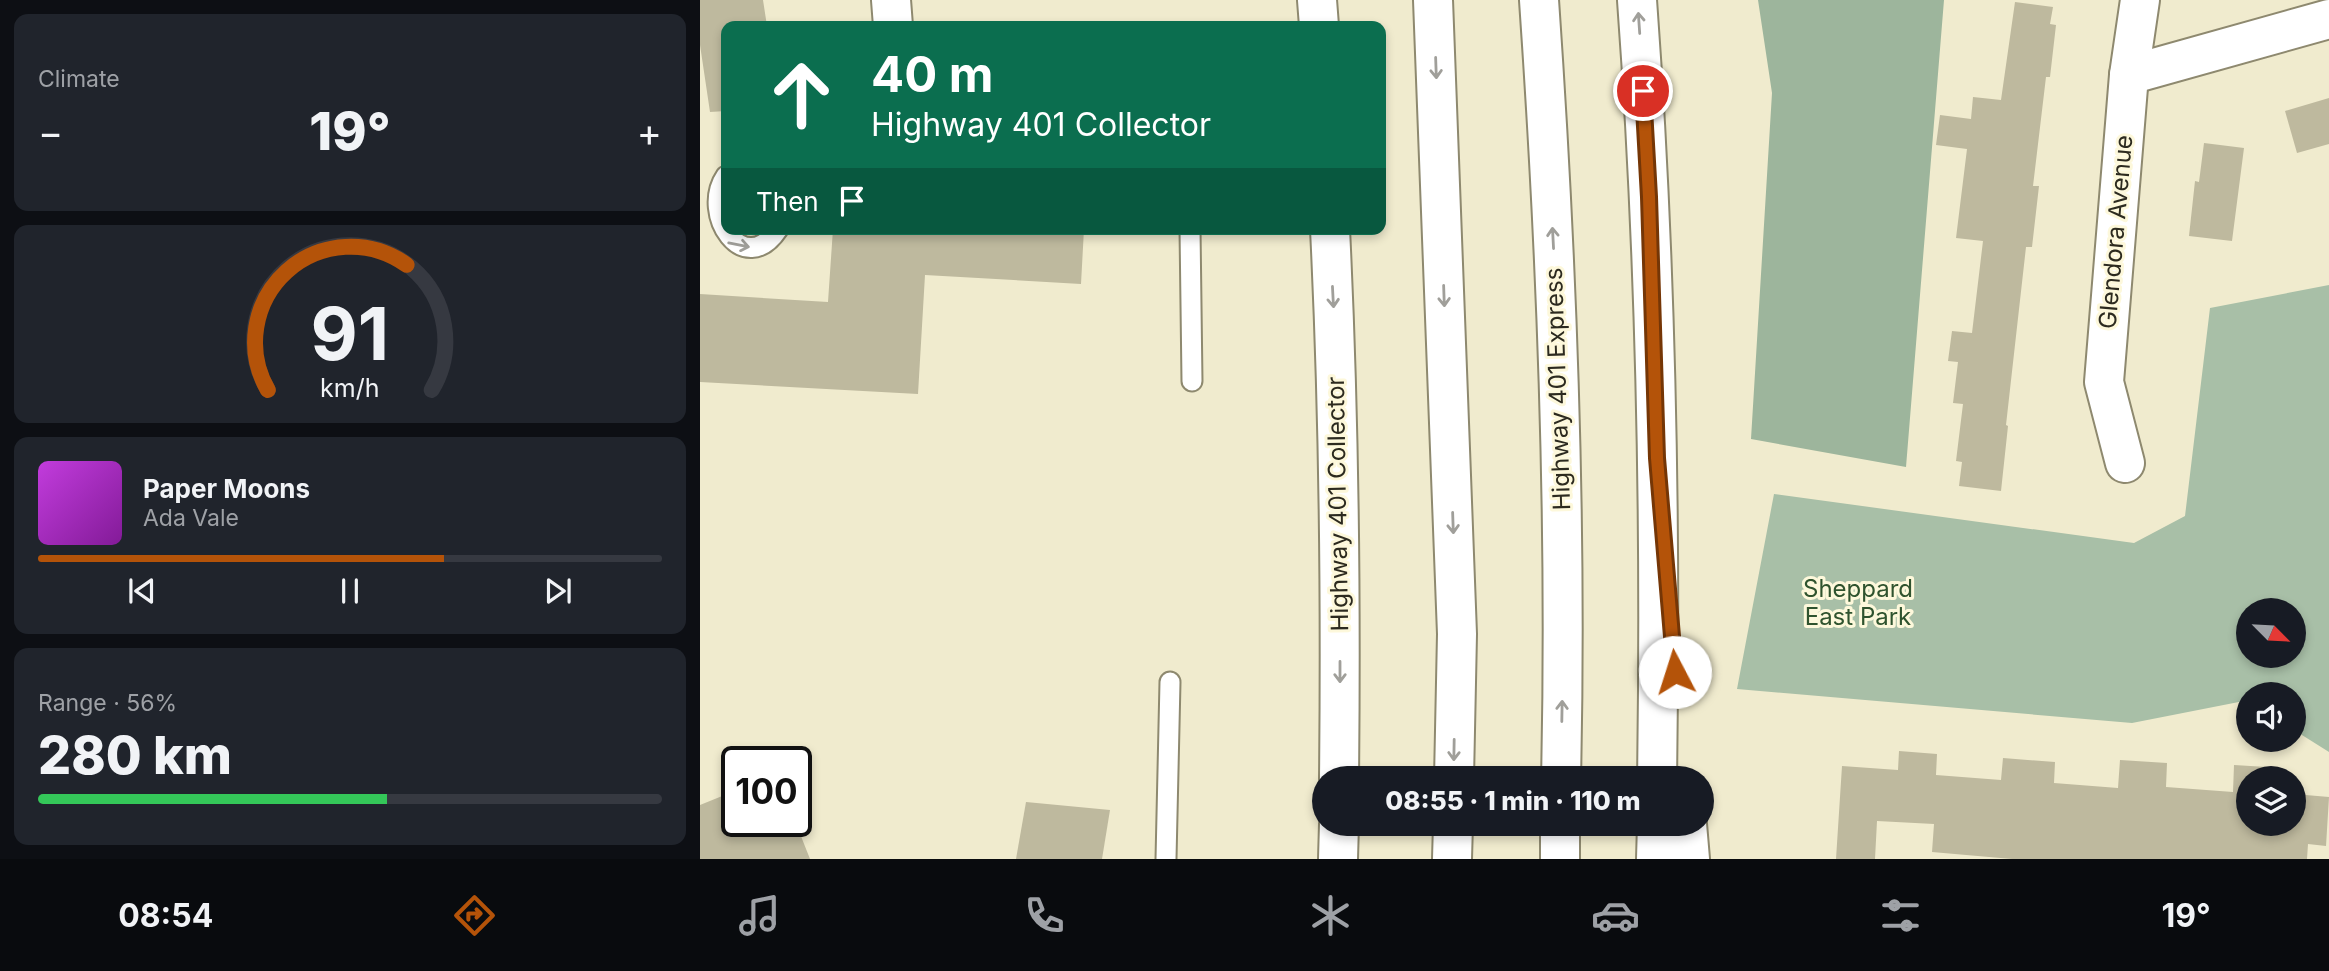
<!DOCTYPE html>
<meta charset="utf-8">
<style>
body{margin:0;font-family:Inter,sans-serif;background:#20242c;color:#f1f3f6;height:100vh;display:flex;flex-direction:column;font-size:26px;white-space:nowrap}
*{box-sizing:border-box;margin:0}
p{font-size:23px;color:#9ea1a6}
.icon{flex:none;width:38px;height:38px;fill:none;stroke:currentColor;stroke-width:2;stroke-linecap:round;stroke-linejoin:round}
.map{position:relative;flex:1;overflow:hidden}
.side{display:flex;flex-direction:column;gap:14px;padding:14px;background:#0d0f14;width:700px}
.side>*{flex:none}
.banner{position:absolute;left:21px;top:21px;width:665px;height:214px;border-radius:14px;box-shadow:0 4px 10px #0003;background:#0b6e4f;color:#fff;overflow:hidden}
.needle{width:46px;rotate:114deg}
.controls{position:absolute;left:1536px;top:598px;display:grid;gap:14px}
.controls a{display:grid;place-items:center;width:70px;height:70px;border-radius:50%;background:#171b24;box-shadow:0 4px 10px #0003;font-size:35px}
.speed{position:absolute;left:21px;top:746px;display:flex;gap:14px;font-size:35px;font-weight:700;text-align:center}
.speed>*{display:grid;place-content:center;width:91px;height:91px;border-radius:50%;background:#171b24;box-shadow:0 4px 10px #0003;line-height:1}
.speed .limit{border:4px solid #111;border-radius:10px;background:#fff;color:#111}
.pin{position:absolute;display:grid;place-items:center;width:60px;height:60px;color:#fff;margin:-30px;border:4px solid #fff;border-radius:50%;box-shadow:0 2px 7px #0007}
.me{position:absolute;width:77px;margin:-38px;rotate:355deg;stroke-linejoin:round;filter:drop-shadow(0 0 5px #0008)}
.turn{display:flex;align-items:center;gap:24px;height:147px;padding:0 35px;font-size:32px}
.turn .icon{width:91px;height:91px;stroke-width:2.5}
.turn b{display:block;font-size:49px;line-height:60px}
.then{display:flex;align-items:center;height:66px;padding:0 35px;background:#0003;gap:14px;font-size:26px}
.big{font-size:52px;font-weight:800;line-height:1.1}
.side .card{flex:1;display:flex;flex-direction:column;justify-content:center;gap:10px;min-width:0;padding:0 24px;border-radius:14px;background:#20242c}
.side .dial{align-items:center;gap:0}
.dial svg{height:182px;overflow:visible;fill:none;stroke:#363941;stroke-width:7;stroke-linecap:round;text-anchor:middle}
.dial text{fill:#f1f3f6;stroke:none}
.song{display:flex;align-items:center;gap:21px}
.cover{width:84px;height:84px;border-radius:10px;background:linear-gradient(135deg,hsl(290 70% 55%),hsl(290 70% 35%))}
.played{height:7px;border-radius:4px;background:linear-gradient(90deg,#b45309 65%,#363941 65%)}
.keys{display:flex;justify-content:space-around;direction:ltr}
.heat{display:flex;justify-content:space-between;align-items:center;font-size:38px;direction:ltr}
.charge{height:10px;border-radius:5px;background:linear-gradient(90deg,#34c759 56%,#363941 0)}
.trip{position:absolute;left:612px;top:766px;width:402px;height:70px;border-radius:35px;background:#171b24;box-shadow:0 4px 10px #0003;font-weight:800;line-height:70px;text-align:center}
.tab-bar{display:flex;height:112px;justify-content:space-around;align-items:center;background:#090b0e;color:#9ea1a6}
.tab-bar .icon{width:49px;height:49px}
.tab-bar .on{color:#b45309}
.tab-bar b{font-size:32px;color:#f1f3f6}
main{display:flex;flex:1;min-height:0}
.map>svg:first-child{display:block}
</style>
<main>
<section class="side">
<div class="card"><p>Climate</p>
<div class="heat"><a>−</a><b class="big">19°</b><a>+</a></div>
</div>
<div class="card dial"><svg viewBox="0 0 100 80">
<path d="M14 69A42 42 0 1 1 86 69"/>
<path d="M14 69A42 42 0 0 1 75 14" stroke="#b45309"/>
<text x="50" y="56" font-size="32" font-weight="700">91</text>
<text x="50" y="72" font-size="11">km/h</text>
</svg></div>
<div class="card">
<div class="song"><i class="cover"></i><div><b>Paper Moons</b><p>Ada Vale</p></div></div>
<div class="played"></div>
<div class="keys"><svg class="icon" aria-label="previous" viewBox="0 0 24 24"><path d="M18 5L8 12l10 7zM5 5v14"/></svg><svg class="icon" aria-label="pause" viewBox="0 0 24 24"><path d="M8 5v14M16 5v14"/></svg><svg class="icon" aria-label="next" viewBox="0 0 24 24"><path d="M6 5l10 7-10 7zM19 5v14"/></svg></div>
</div>
<div class="card"><p>Range · 56%</p><b class="big">280 km</b><div class="charge"></div></div>
</section>
<div class="map">
<svg width="1629" height="859" viewBox="0 0 1629 859">
<rect width="100%" height="100%" fill="#f0ebce"/>
<path fill="#a8bfa7" fill-rule="evenodd" d="M1629 285V752L1594 730V695H1549V700L1432 723 1037 689 1074 494 1434 543 1485 516 1510 308ZM1549 611H1594V656H1549Z"/>
<path fill="#9db59c" d="M1058 0H1244L1206 467 1051 439 1072 93Z"/>
<g fill="#beb99e">
<path d="M0 0H63L67 26H26V111L10 112 0 45Z"/>
<path d="M1315 2 1353 7 1350 24 1356 25 1350 77H1346L1333 186H1339L1332 247H1326L1306 425 1308 426 1301 491 1259 486 1262 462 1256 461 1263 404 1253 403 1258 362 1248 361 1252 331 1272 333 1283 241 1256 238 1267 149 1236 145 1240 115 1271 119 1273 97 1301 100Z"/>
<path d="M1629 98V144L1597 153 1585 111Z"/>
<path d="M1504 143 1544 148 1532 241 1489 236 1495 181 1499 182Z"/>
<path d="M133 229H384L381 284 225 275 218 394 0 382V294L128 302Z"/>
<path d="M1199 751 1237 754 1236 775 1301 780 1303 758 1355 762 1354 783 1418 788 1420 760 1467 763 1466 787 1533 792 1534 765 1583 768 1582 779H1549V824H1594V794L1629 797 1626 846 1608 844 1607 859H1312L1232 852 1234 824 1177 821 1175 859H1136L1142 766 1198 770Z"/>
<path d="M37 790V821H95L110 859H0V805Z"/>
<path d="M326 802 410 810 402 859H316Z"/>
</g>
<g fill="none" stroke-linecap="round" stroke-linejoin="round">
<g stroke="#8e896f" stroke-width="23">
<g id="lane">
<path d="M26 176C0 214 44 280 78 229"/>
<path d="M490 229 492 381"/>
<path d="M466 859 470 682"/>
</g>
</g>
<g stroke="#8e896f" stroke-width="42">
<g id="street">
<path d="M191 0 193 26"/>
<path d="M1429 75 1629 19"/>
<path d="M1425 463 1404 382 1429 75 1440 0"/>
</g>
</g>
<g stroke="#8e896f" stroke-width="42">
<g id="highway">
<path d="M617 0 619 26"/>
<path d="M733 0 757 634 754 779"/>
<path d="M839 0C857 259 867 519 861 779"/>
<path d="M937 0C956 259 961 519 957 779"/>
<path d="M630 229C639 412 641 596 639 779"/>
<path d="M987 824 990 859"/>
<path d="M638 859 639 824"/>
<path d="M752 859 753 824"/>
<path d="M860 859V824"/>
<path d="M956 859 957 824"/>
</g>
</g>
<use href="#lane" stroke="#fff" stroke-width="19"/>
<use href="#street" stroke="#fff" stroke-width="38"/>
<use href="#highway" stroke="#fff" stroke-width="38"/>
</g>
<defs><path id="oneway-shaft" d="M-6 0H5M1.5-3L5.5 0L1.5 3" fill="none" stroke-width="1.6" stroke-linecap="round" stroke-linejoin="round" transform="scale(1.75)"/></defs>
<g stroke="#a09f9a">
<use href="#oneway-shaft" transform="translate(939 23) rotate(-94)"/>
<use href="#oneway-shaft" transform="translate(736 68) rotate(88)"/>
<use href="#oneway-shaft" transform="translate(853 238) rotate(-93)"/>
<use href="#oneway-shaft" transform="translate(39 245) rotate(11)"/>
<use href="#oneway-shaft" transform="translate(744 296) rotate(88)"/>
<use href="#oneway-shaft" transform="translate(633 297) rotate(87)"/>
<use href="#oneway-shaft" transform="translate(753 523) rotate(88)"/>
<use href="#oneway-shaft" transform="translate(640 672) rotate(90)"/>
<use href="#oneway-shaft" transform="translate(862 711) rotate(-89)"/>
<use href="#oneway-shaft" transform="translate(754 750) rotate(91)"/>
</g>
<g fill="none" stroke-linecap="round" stroke-linejoin="round">
<g stroke="#753606" stroke-width="18">
<path id="route" d="M943 91 949 197 957 458 975 672"/>
</g>
<use href="#route" stroke="#b45309" stroke-width="12"/>
</g>
<g text-anchor="middle" stroke-width="6" stroke-linejoin="round" paint-order="stroke">
<g font-size="24" fill="#2c2a1f" stroke="#fdf8db">
<text transform="translate(1416 232) rotate(-85)" y="8">Glendora Avenue</text>
<text transform="translate(858 389) rotate(-92)" y="8">Highway 401 Express</text>
<text transform="translate(638 504) rotate(-91)" y="8">Highway 401 Collector</text>
</g>
<g font-size="24" fill="#2f532e" stroke="#fdf8db">
<text x="1158" y="597">Sheppard<tspan x="1158" dy="28">East Park</tspan></text>
</g>
</g>
</svg>
<div class="controls">
<a><svg class="needle" viewBox="-14 -14 28 28"><path d="M0-13l5 13h-10z" fill="#e53935"/><path d="M0 13l5-13h-10z" fill="#9ea1a6"/></svg></a>
<a><svg class="icon" aria-label="sound" viewBox="0 0 24 24"><path d="M4 9h4l5-4v14l-5-4H4zM17 9q2 3 0 6"/></svg></a>
<a><svg class="icon" aria-label="layers" viewBox="0 0 24 24"><path d="M12 4l9 5-9 5-9-5zM3 14l9 5 9-5"/></svg></a>
</div>
<div class="speed"><div class="limit">100</div></div>
<div class="pin" style="left:943px;top:91px;background:#d93025"><svg class="icon" aria-label="arrive" viewBox="0 0 24 24"><path d="M6 21V4h12l-3 4 3 4H6"/></svg></div>
<svg class="me" style="left:975px;top:672px" viewBox="-20 -20 40 40"><circle r="19" fill="#fff"/><path d="M0-13L10 11 0 6-10 11z" fill="#b45309"/></svg>
<div class="trip">08:55 · 1 min · 110 m</div>
<div class="banner">
<div class="turn"><svg class="icon" aria-label="ahead" viewBox="0 0 24 24"><path d="M12 20V5M6 11l6-6 6 6"/></svg><div><b>40 m</b>Highway 401 Collector</div></div>
<div class="then">Then<svg class="icon" aria-label="arrive" viewBox="0 0 24 24"><path d="M6 21V4h12l-3 4 3 4H6"/></svg></div>
</div>
</div>
</main>
<nav class="tab-bar">
<b>08:54</b>
<svg class="icon on" aria-label="directions" viewBox="0 0 24 24"><path d="M12 3l9 9-9 9-9-9zM9 14v-3h6M13 9l2 2-2 2"/></svg>
<svg class="icon" aria-label="music" viewBox="0 0 24 24"><path d="M9 18V5l10-2v13"/><circle cx="6" cy="18" r="3"/><circle cx="16" cy="16" r="3"/></svg>
<svg class="icon" aria-label="phone" viewBox="0 0 24 24"><path d="M5 4h4l2 5-3 2q2 4 5 5l2-3 5 2v4C11 20 4 13 5 4z"/></svg>
<svg class="icon" aria-label="climate" viewBox="0 0 24 24"><path d="M12 3v18M4 7l16 10M4 17L20 7"/></svg>
<svg class="icon" aria-label="car" viewBox="0 0 24 24"><path d="M5 17H2v-5l4-1 3-4h7l3 4 3 1v5h-3M9 17h6M6 11h13"/><circle cx="7" cy="17" r="2"/><circle cx="17" cy="17" r="2"/></svg>
<svg class="icon" aria-label="filters" viewBox="0 0 24 24"><path d="M4 7h16M4 17h16"/><circle cx="9" cy="7" r="2"/><circle cx="15" cy="17" r="2"/></svg>
<b>19°</b>
</nav>
